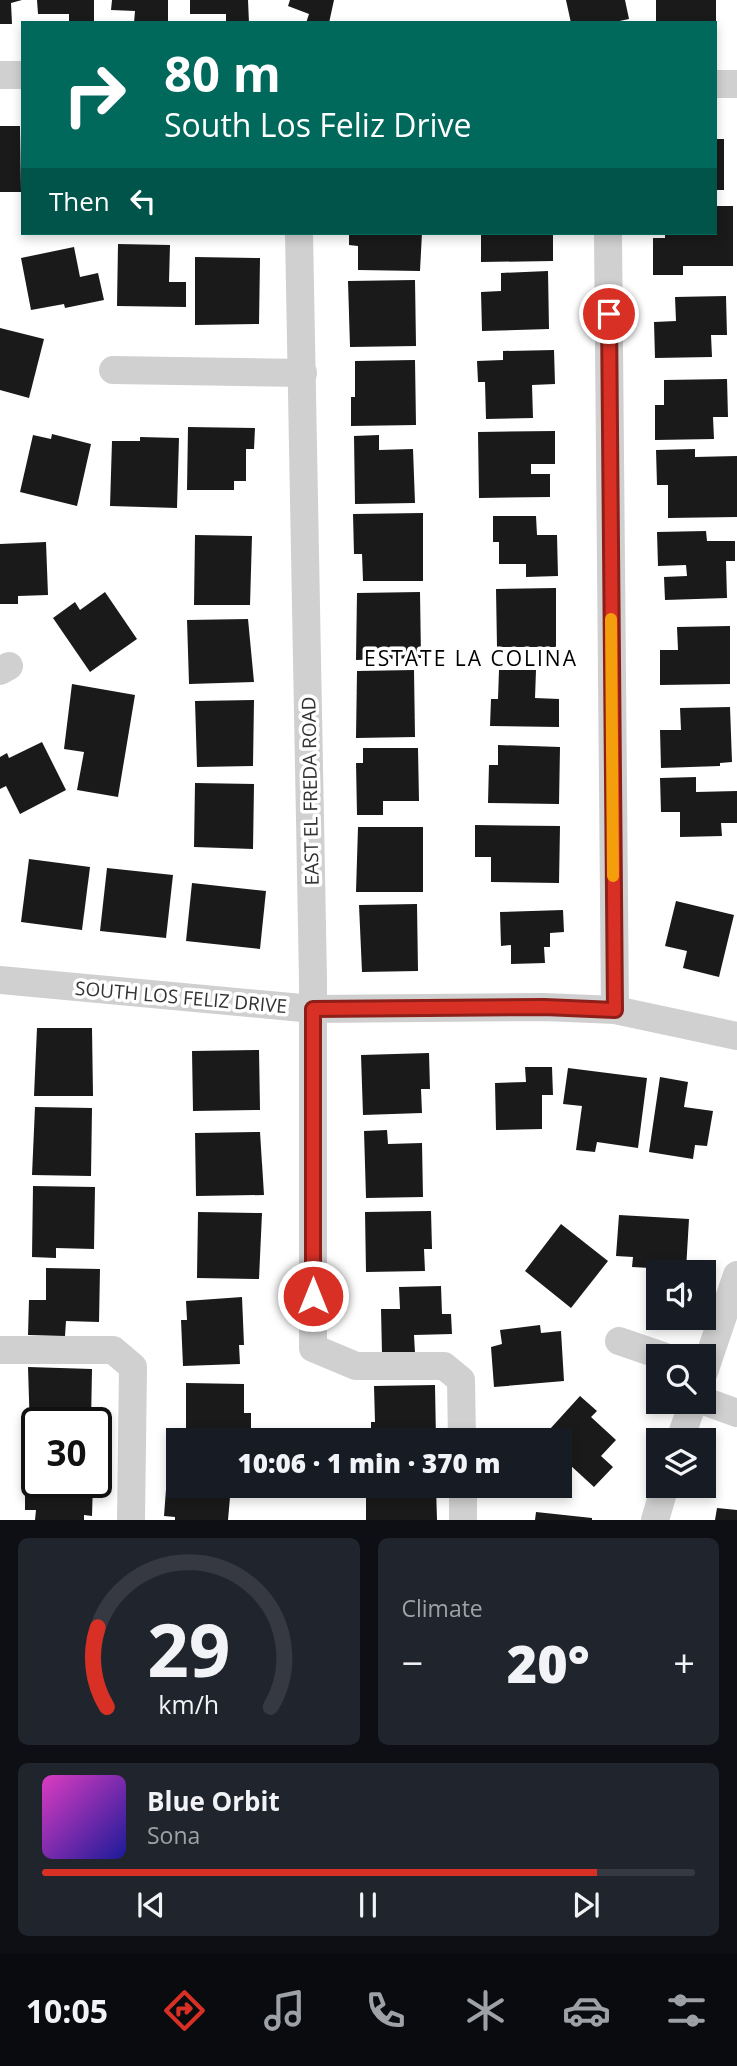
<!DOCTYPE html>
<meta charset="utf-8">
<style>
body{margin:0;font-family:"Open Sans",sans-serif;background:#20242c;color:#f1f3f6;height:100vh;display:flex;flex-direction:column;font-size:26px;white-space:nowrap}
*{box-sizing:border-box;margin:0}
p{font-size:23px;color:#9ea1a6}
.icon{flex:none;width:38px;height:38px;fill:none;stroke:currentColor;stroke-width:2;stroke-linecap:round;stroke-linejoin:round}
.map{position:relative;height:1520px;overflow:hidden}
.details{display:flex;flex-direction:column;gap:18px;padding:18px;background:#0d0f14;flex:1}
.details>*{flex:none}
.hud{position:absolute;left:21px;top:21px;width:696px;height:214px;border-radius:0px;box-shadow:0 4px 10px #0003;background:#00695c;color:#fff;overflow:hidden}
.buttons{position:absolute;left:646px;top:1260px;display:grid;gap:14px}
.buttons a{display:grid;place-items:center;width:70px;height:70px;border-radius:0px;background:#171b24;box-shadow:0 4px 10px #0003;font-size:35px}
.speed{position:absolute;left:21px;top:1407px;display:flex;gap:14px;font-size:35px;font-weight:700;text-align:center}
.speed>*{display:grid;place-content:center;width:91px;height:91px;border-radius:50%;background:#171b24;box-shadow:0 4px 10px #0003;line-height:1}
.speed .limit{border:4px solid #111;border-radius:10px;background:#fff;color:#111}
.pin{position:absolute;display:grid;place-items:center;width:60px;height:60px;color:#fff;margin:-30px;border:4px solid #fff;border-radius:50%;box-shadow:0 2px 7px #0007}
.me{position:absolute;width:77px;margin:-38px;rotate:0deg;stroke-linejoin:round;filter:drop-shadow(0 0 5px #0008)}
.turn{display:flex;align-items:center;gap:24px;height:147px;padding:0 28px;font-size:32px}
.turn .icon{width:91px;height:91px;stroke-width:2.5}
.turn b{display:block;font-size:49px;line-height:60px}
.then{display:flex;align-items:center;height:66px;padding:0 28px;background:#0003;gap:14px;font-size:26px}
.big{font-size:52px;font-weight:800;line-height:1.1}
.details .card{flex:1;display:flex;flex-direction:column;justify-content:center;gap:10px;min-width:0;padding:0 24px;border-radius:10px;background:#20242c}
.details .dial{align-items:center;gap:0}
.dial svg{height:182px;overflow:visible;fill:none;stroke:#363941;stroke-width:7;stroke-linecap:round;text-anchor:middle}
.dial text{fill:#f1f3f6;stroke:none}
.song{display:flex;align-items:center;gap:21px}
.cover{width:84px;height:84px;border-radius:10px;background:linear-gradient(135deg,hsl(310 70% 55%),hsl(240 70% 35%))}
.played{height:7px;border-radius:4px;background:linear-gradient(90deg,#d93025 85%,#363941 85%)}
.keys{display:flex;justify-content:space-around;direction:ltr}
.heat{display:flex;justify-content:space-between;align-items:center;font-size:38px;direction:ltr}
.details .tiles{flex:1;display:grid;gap:18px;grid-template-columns:1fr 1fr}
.card:last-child{grid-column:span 2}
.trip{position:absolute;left:166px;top:1428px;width:406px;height:70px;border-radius:0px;background:#171b24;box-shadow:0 4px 10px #0003;font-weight:800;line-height:70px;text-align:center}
.menu{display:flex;height:112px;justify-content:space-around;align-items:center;background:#090b0e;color:#9ea1a6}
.menu .icon{width:49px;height:49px}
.menu .current{color:#d93025}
.menu b{font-size:32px;color:#f1f3f6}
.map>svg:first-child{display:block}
</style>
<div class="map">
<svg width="737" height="1520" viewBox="0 0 737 1520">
<rect width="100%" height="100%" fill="#fff"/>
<g fill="#1a1a1a">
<path d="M0 0H22L11 3 12 24H0Z"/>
<path d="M37 0H94V23H69V14H38Z"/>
<path d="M112 0H168V23H134L135 11 111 10Z"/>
<path d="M190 0H248L249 23H226V14H190Z"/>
<path d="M290 0H334L329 23H306L309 14 288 6Z"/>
<path d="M566 0H625L629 19 610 23H571Z"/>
<rect x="656" y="0" width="60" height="23"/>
<path d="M0 126H20L21 192H0Z"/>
<rect x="716" y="139" width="8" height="51"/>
<path d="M716 206H733V266H683V275H653V238H665V233H716Z"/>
<path d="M349 233H422L420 271 358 270V246L349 245Z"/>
<path d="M481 233H553V261L481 262Z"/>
<path d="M118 244 170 245 169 282H186V307L117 306Z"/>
<path d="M74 247 80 277 98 273 104 300 65 308 64 304 31 310 21 258Z"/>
<path d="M195 257 260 258 259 324 195 325Z"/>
<path d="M548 271 549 329 482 331 481 292 501 291V273Z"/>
<path d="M415 280 416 346 350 347 348 281Z"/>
<path d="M726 296 727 335H711L712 357 655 358 654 322 676 321 675 297Z"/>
<path d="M0 328 44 339 29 398 0 390Z"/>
<path d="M554 350 555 384 532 385 533 418 486 419 485 382H478L477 361 503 360V351Z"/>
<path d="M415 360 416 425 351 426V397H355V361Z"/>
<path d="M727 379 728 417H713L714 439 655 440V405H664V380Z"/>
<path d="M188 427 255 428 254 449H246V481H234V490H187Z"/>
<path d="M555 431V464H531V474H550V497L479 498 478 432Z"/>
<path d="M52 434 91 444 77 506 20 492 33 435 51 439Z"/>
<path d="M379 435V450L413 449 415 503 355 504 354 436Z"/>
<path d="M140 437 179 438 177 508 110 506 112 441H140Z"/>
<path d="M695 449V457L737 456V517L668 518V485H657L656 450Z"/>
<path d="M423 513V581H363L362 554H354L353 514Z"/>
<path d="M493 516H536L537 535H557L558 576 526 577V564H499V542H493Z"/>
<path d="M706 531 707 541H735V561H726L727 598 665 600 664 577 687 576 686 565 658 566 657 532Z"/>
<path d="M195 535 252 536 250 605H194Z"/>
<path d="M46 542 48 595 18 596V604H0V544Z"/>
<path d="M556 588V647H497L496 589Z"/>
<path d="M105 592 137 639 90 672 53 618 75 602 80 610Z"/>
<path d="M420 592 421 658 356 660 357 593Z"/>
<path d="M248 619 254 682 189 684 187 620Z"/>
<path d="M730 626V684L660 685V650H678L677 627Z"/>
<path d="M414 670 415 737 356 738 357 671Z"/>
<path d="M499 670H536L535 698 559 699V727L490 726 491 699H498Z"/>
<path d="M72 684 135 695 118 797 77 790 84 752 64 749Z"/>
<path d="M254 700 253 766 197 767 195 701Z"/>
<path d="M730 707 732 762 720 763V766L661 768 660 730H681L680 708Z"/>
<path d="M42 742 66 790 20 814 6 786 0 789V757L7 753 9 758Z"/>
<path d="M498 745 560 747 559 804 488 803 489 765H498Z"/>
<path d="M363 748H418L419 801H383V815H357L356 763H363Z"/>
<path d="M696 777V792L737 791V823H721L722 836 680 837V812H661L660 778Z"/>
<path d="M195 783 254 784 253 849 194 847Z"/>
<path d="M475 825 560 826 559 883 491 882V857H475Z"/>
<path d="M358 827H423V892H356Z"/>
<path d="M29 859 90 867 82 930 21 922Z"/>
<path d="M107 868 173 875 166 938 100 931Z"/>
<path d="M192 883 266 891 260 949 186 941Z"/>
<path d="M676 901 734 915 719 977 683 968 687 951 665 946Z"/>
<path d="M417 904 418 971 362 972 359 905Z"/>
<path d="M563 910 564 932 550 933V947H544L545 963 511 964V945L501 946 500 912Z"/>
<path d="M37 1028H92L93 1096H34Z"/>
<path d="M259 1050 260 1110 193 1111 192 1051Z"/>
<path d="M429 1053 430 1089H421L422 1113 363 1115 361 1055Z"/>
<path d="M525 1067H552L553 1095H542V1129L496 1130 495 1083 526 1082Z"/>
<path d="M568 1068 647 1078 638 1148 597 1142 595 1152 576 1150 582 1106 563 1104Z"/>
<path d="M660 1077 688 1082 684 1107 713 1111 707 1146 695 1145 693 1159 649 1152Z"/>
<path d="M35 1107 92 1108 91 1176 32 1175Z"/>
<path d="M387 1130 388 1144 422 1143 423 1197 366 1198 364 1131Z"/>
<path d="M260 1132 264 1195 196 1196 195 1133Z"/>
<path d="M33 1186 95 1187 94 1249 56 1248V1258L32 1257Z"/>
<path d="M431 1211 432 1249H424L425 1271 366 1272 365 1212Z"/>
<path d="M198 1212 262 1213 259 1279 197 1278Z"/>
<path d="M619 1215 689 1219 686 1270 632 1267 633 1257 616 1256Z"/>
<path d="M561 1224 608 1261 571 1308 525 1271Z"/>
<path d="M46 1268 100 1269 99 1322 66 1321 65 1336 28 1335 29 1300H46Z"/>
<path d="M441 1286 442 1314H451L452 1334 414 1335 415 1353 382 1354 381 1309H400L399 1287Z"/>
<path d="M242 1297 244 1345H239L240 1364 183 1366 181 1320H187L186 1301Z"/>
<path d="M540 1325 541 1333 561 1331 564 1381 494 1387 491 1347 502 1344 500 1330Z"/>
<path d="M28 1367 92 1369 91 1423H37V1432H30Z"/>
<path d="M186 1383 244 1384V1413H251V1440H186Z"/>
<path d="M435 1385 436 1440H371V1422H375L374 1386Z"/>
<path d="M580 1396 597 1411 591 1417 616 1440 601 1456 613 1467 594 1487 570 1465 563 1473 560 1471V1440H540Z"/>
<path d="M168 1463 178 1464V1486H231L228 1520H175V1517L164 1516Z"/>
<path d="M25 1471H37V1482H93L92 1516 84 1515V1520H35L36 1510H25Z"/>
<path d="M377 1486H436L437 1520H366V1487Z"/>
<path d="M717 1508 737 1510V1520H715Z"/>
<path d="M536 1512 592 1518V1520H535Z"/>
</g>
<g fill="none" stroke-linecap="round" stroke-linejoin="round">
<g stroke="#d0d0d0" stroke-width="28">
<path d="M0 75H23"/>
<path d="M716 84H737"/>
<path d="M299 233 313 980V1348L356 1366H444L461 1380 462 1440"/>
<path d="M608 233 615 1010"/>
<path d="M113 370 303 373"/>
<path d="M0 671 9 666"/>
<path d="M0 980 313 1009 544 1007 615 1010 737 1036"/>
<path d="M619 1341 663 1356"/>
<path d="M0 1350H113L133 1367 131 1520"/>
<path d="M704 1372 737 1275"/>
<path d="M704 1401 737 1413"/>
<path d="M680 1440 693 1402"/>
<path d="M463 1486V1520"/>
<path d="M655 1520 665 1486"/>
</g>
</g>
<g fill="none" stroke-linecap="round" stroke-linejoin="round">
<g stroke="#8d1f18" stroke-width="18">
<path id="route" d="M313 1296V1009L544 1007 615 1010 609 314"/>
</g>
<use href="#route" stroke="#d93025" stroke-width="12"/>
<path stroke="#f59e0b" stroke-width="12" d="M611 619 613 876"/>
</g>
<g text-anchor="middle" stroke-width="7" stroke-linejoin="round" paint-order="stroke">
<g font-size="19" fill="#333" stroke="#fff">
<text transform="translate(310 791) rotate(-91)" y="7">EAST EL FREDA ROAD</text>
<text transform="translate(181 997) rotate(5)" y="7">SOUTH LOS FELIZ DRIVE</text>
</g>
<g font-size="21" letter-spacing="2" fill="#000" stroke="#fff">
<text x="471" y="666">ESTATE LA COLINA</text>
</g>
</g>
</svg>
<div class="buttons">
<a><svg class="icon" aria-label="sound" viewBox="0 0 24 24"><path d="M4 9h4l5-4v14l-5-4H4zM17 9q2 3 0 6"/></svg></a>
<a><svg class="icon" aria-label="search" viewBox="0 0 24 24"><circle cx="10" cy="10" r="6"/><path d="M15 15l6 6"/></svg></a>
<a><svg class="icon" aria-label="layers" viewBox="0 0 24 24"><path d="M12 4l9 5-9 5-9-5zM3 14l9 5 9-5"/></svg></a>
</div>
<div class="speed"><div class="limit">30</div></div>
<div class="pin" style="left:609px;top:314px;background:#d93025"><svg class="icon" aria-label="arrive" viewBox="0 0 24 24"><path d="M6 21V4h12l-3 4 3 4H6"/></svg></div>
<svg class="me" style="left:313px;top:1296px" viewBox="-20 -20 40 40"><circle r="17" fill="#d93025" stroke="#fff" stroke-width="3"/><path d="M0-11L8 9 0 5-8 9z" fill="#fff"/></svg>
<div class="trip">10:06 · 1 min · 370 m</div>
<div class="hud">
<div class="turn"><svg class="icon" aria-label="right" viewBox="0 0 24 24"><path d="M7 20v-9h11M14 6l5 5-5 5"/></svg><div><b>80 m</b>South Los Feliz Drive</div></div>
<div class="then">Then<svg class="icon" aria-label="left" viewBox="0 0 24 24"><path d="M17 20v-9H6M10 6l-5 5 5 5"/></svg></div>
</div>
</div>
<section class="details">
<div class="tiles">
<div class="card dial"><svg viewBox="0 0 100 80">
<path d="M14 69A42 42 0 1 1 86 69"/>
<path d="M14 69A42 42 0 0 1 10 34" stroke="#d93025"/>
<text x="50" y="56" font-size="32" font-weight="700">29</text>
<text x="50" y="72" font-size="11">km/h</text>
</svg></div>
<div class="card"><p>Climate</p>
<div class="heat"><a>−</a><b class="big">20°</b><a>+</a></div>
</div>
<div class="card">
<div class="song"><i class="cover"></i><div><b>Blue Orbit</b><p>Sona</p></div></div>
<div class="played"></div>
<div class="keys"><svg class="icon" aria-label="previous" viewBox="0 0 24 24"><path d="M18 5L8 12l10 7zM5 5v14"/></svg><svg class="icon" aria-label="pause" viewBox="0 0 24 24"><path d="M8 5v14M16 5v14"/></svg><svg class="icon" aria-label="next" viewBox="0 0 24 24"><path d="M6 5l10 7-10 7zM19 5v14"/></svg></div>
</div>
</div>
</section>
<nav class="menu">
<b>10:05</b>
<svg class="icon current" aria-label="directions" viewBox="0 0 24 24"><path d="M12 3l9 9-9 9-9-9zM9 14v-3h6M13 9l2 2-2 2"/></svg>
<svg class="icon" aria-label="music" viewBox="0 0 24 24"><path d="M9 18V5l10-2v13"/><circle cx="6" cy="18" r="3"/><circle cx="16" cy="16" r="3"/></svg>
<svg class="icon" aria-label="phone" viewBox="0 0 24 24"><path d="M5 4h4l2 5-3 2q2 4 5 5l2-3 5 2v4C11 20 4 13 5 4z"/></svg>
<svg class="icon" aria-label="climate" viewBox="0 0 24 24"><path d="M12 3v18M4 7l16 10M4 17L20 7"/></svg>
<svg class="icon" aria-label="car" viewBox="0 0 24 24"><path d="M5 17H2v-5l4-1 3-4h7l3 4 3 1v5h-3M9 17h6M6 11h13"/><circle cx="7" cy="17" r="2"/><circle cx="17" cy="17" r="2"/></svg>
<svg class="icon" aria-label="filters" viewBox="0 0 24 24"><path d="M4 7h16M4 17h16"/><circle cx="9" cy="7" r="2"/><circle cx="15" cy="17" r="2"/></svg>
</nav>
